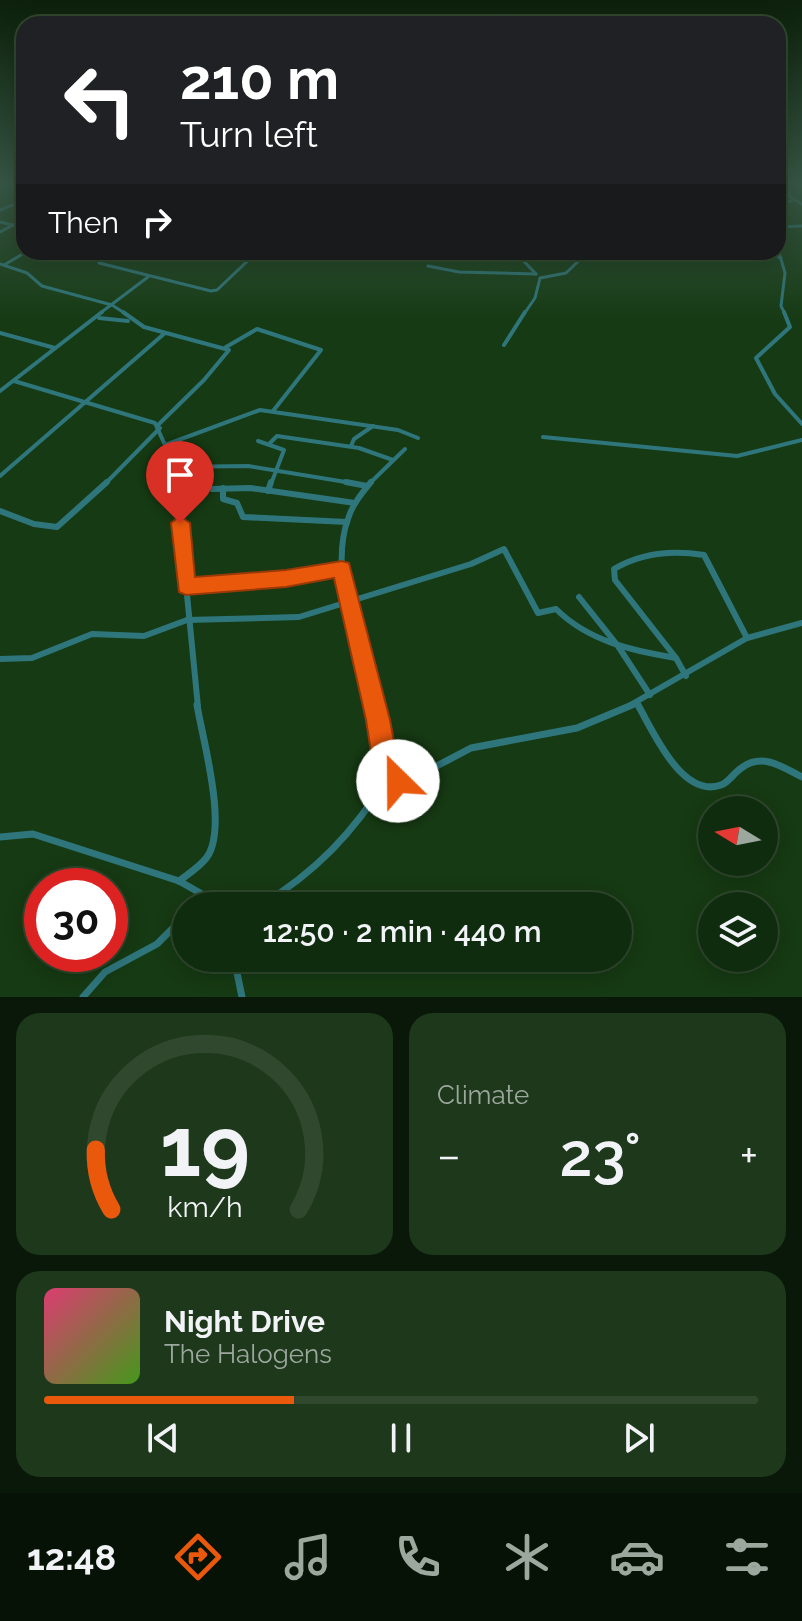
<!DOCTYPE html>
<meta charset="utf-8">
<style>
body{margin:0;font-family:Raleway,sans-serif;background:#1e381c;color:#f1f3f6;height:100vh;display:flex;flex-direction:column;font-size:30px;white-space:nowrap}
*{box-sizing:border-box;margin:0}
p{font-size:26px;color:#9ca79e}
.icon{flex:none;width:44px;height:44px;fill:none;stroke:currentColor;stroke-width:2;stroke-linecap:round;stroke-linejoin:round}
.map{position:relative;height:997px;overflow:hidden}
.details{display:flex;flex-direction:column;gap:16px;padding:16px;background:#091808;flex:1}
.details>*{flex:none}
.hud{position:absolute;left:16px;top:16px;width:770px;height:244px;border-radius:24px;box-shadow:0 4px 20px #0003,0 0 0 2px #30482e;background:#202124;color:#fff;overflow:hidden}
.needle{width:52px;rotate:280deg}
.tools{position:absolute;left:698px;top:796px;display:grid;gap:16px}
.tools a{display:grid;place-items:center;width:80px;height:80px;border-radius:50%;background:#102c0e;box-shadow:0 4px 20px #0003,0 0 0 2px #30482e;font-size:40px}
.speed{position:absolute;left:24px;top:868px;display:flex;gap:16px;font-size:40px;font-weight:700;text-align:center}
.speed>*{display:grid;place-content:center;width:104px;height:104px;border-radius:50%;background:#102c0e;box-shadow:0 4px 20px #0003,0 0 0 2px #30482e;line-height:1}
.speed .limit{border:12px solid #d22;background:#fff;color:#111}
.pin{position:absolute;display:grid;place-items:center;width:68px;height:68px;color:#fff;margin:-82px -34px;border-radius:50% 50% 50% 0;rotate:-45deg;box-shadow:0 0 8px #0007}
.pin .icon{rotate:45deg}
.me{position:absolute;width:88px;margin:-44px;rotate:337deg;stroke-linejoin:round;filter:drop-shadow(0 0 6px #0008)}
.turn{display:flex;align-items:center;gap:28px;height:168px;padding:0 32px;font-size:36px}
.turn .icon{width:104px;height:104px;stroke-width:2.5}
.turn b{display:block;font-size:56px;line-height:68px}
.then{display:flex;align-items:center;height:76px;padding:0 32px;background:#0003;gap:16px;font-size:30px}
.big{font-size:60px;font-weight:600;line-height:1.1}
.details .card{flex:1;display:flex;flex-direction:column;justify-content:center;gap:12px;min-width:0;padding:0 28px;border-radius:24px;background:#1e381c}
.details .dial{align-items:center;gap:0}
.dial svg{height:208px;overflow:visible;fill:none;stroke:#30482e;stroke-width:7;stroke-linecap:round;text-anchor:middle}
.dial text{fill:#f1f3f6;stroke:none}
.song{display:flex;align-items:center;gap:24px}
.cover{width:96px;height:96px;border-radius:12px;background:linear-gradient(135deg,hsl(340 70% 55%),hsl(100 70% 35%))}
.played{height:8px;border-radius:4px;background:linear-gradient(90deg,#ea580c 35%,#30482e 35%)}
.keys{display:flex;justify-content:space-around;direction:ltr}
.heat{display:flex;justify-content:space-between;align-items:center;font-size:44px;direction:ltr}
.details .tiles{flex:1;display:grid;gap:16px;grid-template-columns:1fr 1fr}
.card:last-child{grid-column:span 2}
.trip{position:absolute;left:172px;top:892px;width:460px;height:80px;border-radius:40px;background:#102c0e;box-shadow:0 4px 20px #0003,0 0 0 2px #30482e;font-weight:600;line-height:80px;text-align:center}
.dock{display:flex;height:128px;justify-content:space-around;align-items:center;background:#061206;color:#9ca79e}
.dock .icon{width:56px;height:56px}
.dock .on{color:#ea580c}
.dock b{font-size:36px;color:#f1f3f6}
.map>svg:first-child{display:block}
</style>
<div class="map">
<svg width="802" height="997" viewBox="0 0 802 997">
<rect width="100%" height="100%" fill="#163a13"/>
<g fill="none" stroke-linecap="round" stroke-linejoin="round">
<g stroke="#2f767c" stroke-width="3">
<path d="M22 183 24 190"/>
<path d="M792 183 789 196 802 204"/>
<path d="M778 203 792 201"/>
<path d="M0 210 24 200"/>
<path d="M0 222 24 228"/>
<path d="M778 227 802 226"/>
<path d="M0 232 24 219"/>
<path d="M778 249 785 273 781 306 785 314"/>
<path d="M113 252 99 263 211 291 217 290 257 252"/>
<path d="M230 252 251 257"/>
<path d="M515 252 536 274"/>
<path d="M767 252 781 258"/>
<path d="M0 264 27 273 42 286 112 305 126 314"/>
<path d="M4 265 26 252"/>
<path d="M428 266 459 272 536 274"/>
<path d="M99 314 148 277"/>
<path d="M524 314 535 298 540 278 566 273 588 252"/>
</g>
<g stroke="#2f767c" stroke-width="4">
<path d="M123 312 144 327 229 350 204 380 158 425"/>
<path d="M784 312 790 327 756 358 775 394 802 424"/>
<path d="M99 318 128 321"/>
<path d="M0 333 55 348"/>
<path d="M504 345 525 312"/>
<path d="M226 347 257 329 321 350 273 411"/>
<path d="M14 381 155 423 165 445 173 484"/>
<path d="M0 391 102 312"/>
<path d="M543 437 737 456 802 440"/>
<path d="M258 441 284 450 271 484"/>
<path d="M270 443 277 436 359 448 393 460"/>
<path d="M165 445 260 410 398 430 418 438"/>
<path d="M351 446 354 439 373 426"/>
<path d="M170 467 248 466 358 484"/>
<path d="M0 476 165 333"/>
<path d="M105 484 160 428"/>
<path d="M197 484H200"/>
<path d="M369 484 405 449"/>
</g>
<g stroke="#2f767c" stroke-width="6">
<path d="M172 482 180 523 198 707"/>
<path d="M346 482 367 486"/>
<path d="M371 482C362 493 352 505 348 519 328 573 360 654 374 707"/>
<path d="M223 488V499L237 503 243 517 347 522"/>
<path d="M174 489 199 484 212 489 250 488 355 503"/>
<path d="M268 491 271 482"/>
<path d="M0 511 34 524 57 527 107 482"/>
<path d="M186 586 286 578 342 569"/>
<path d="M579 597 618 646 650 695"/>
<path d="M676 658 615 580 614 569C641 553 673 550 704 555L747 638"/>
<path d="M0 659 32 658 92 634 144 636 187 620 299 617 471 564 504 549 538 613 556 609C588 641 633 651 676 658L686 676"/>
<path d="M637 703 639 707"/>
<path d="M627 707 747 638 802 623"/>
</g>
<g stroke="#2f767c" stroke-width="7">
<path d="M638 705C653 731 682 799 721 785 728 783 734 773 740 769 761 752 781 766 802 777"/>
<path d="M388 777 398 781 410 780 471 748 577 728 632 705"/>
<path d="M0 837 33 834 179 881 216 902"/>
<path d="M179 881C188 874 201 866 207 857 228 827 203 741 197 705"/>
<path d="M197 906 216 902 222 906"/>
<path d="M260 906C316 872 354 832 388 777L374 705"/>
<path d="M234 958 242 997"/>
<path d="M83 997 105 972 157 944 186 915"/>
</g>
</g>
<linearGradient id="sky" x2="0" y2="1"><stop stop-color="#0c200a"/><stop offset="0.57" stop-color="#365544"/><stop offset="1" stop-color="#365544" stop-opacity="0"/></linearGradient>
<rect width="802" height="323" fill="url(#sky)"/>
<path fill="#ea580c" stroke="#983908" stroke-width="2" d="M180 516 190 523 195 577 286 570 342 561 349 563 390 720 399 769 407 772 410 781 407 790 398 794 379 786 375 777 366 720 334 578 286 587 186 595 179 592 171 523Z"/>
</svg>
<div class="tools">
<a><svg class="needle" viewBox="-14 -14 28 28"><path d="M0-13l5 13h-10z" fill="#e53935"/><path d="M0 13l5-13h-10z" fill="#9ca79e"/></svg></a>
<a><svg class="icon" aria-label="layers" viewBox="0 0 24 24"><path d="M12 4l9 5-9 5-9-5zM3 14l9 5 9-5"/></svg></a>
</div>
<div class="speed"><div class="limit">30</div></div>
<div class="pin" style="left:180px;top:523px;background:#d93025"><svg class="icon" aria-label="arrive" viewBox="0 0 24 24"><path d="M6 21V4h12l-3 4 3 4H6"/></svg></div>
<svg class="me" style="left:398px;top:781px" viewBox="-20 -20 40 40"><circle r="19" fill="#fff"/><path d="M0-13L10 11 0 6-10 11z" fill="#ea580c"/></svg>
<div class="trip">12:50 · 2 min · 440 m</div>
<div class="hud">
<div class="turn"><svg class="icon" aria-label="left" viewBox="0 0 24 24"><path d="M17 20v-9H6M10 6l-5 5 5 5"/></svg><div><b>210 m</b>Turn left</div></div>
<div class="then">Then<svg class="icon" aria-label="right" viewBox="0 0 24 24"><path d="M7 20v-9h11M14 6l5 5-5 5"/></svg></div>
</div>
</div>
<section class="details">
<div class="tiles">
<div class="card dial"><svg viewBox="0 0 100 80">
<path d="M14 69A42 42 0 1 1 86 69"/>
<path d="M14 69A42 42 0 0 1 8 46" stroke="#ea580c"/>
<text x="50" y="56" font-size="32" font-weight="700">19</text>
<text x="50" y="72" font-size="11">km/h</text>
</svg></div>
<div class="card"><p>Climate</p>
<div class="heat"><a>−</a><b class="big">23°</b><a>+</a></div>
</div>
<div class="card">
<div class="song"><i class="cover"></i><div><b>Night Drive</b><p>The Halogens</p></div></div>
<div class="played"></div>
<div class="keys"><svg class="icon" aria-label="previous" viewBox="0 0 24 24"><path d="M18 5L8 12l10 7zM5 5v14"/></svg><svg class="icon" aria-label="pause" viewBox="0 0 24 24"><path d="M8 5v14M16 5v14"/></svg><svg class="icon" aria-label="next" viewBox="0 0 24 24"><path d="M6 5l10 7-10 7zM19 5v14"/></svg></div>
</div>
</div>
</section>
<nav class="dock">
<b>12:48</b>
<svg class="icon on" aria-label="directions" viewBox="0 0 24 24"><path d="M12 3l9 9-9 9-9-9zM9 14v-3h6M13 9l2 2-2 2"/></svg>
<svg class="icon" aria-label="music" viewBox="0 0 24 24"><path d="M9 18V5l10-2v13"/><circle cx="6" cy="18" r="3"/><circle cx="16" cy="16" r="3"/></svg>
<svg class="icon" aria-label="phone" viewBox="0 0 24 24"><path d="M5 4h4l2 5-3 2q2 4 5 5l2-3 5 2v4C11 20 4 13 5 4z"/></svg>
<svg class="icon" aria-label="climate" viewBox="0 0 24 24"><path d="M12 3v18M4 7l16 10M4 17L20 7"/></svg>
<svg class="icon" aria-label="car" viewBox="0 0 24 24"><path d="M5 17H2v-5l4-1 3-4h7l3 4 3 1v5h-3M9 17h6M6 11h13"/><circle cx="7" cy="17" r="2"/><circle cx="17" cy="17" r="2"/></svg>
<svg class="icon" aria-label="filters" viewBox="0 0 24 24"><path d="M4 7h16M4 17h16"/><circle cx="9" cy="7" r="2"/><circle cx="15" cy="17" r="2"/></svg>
</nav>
